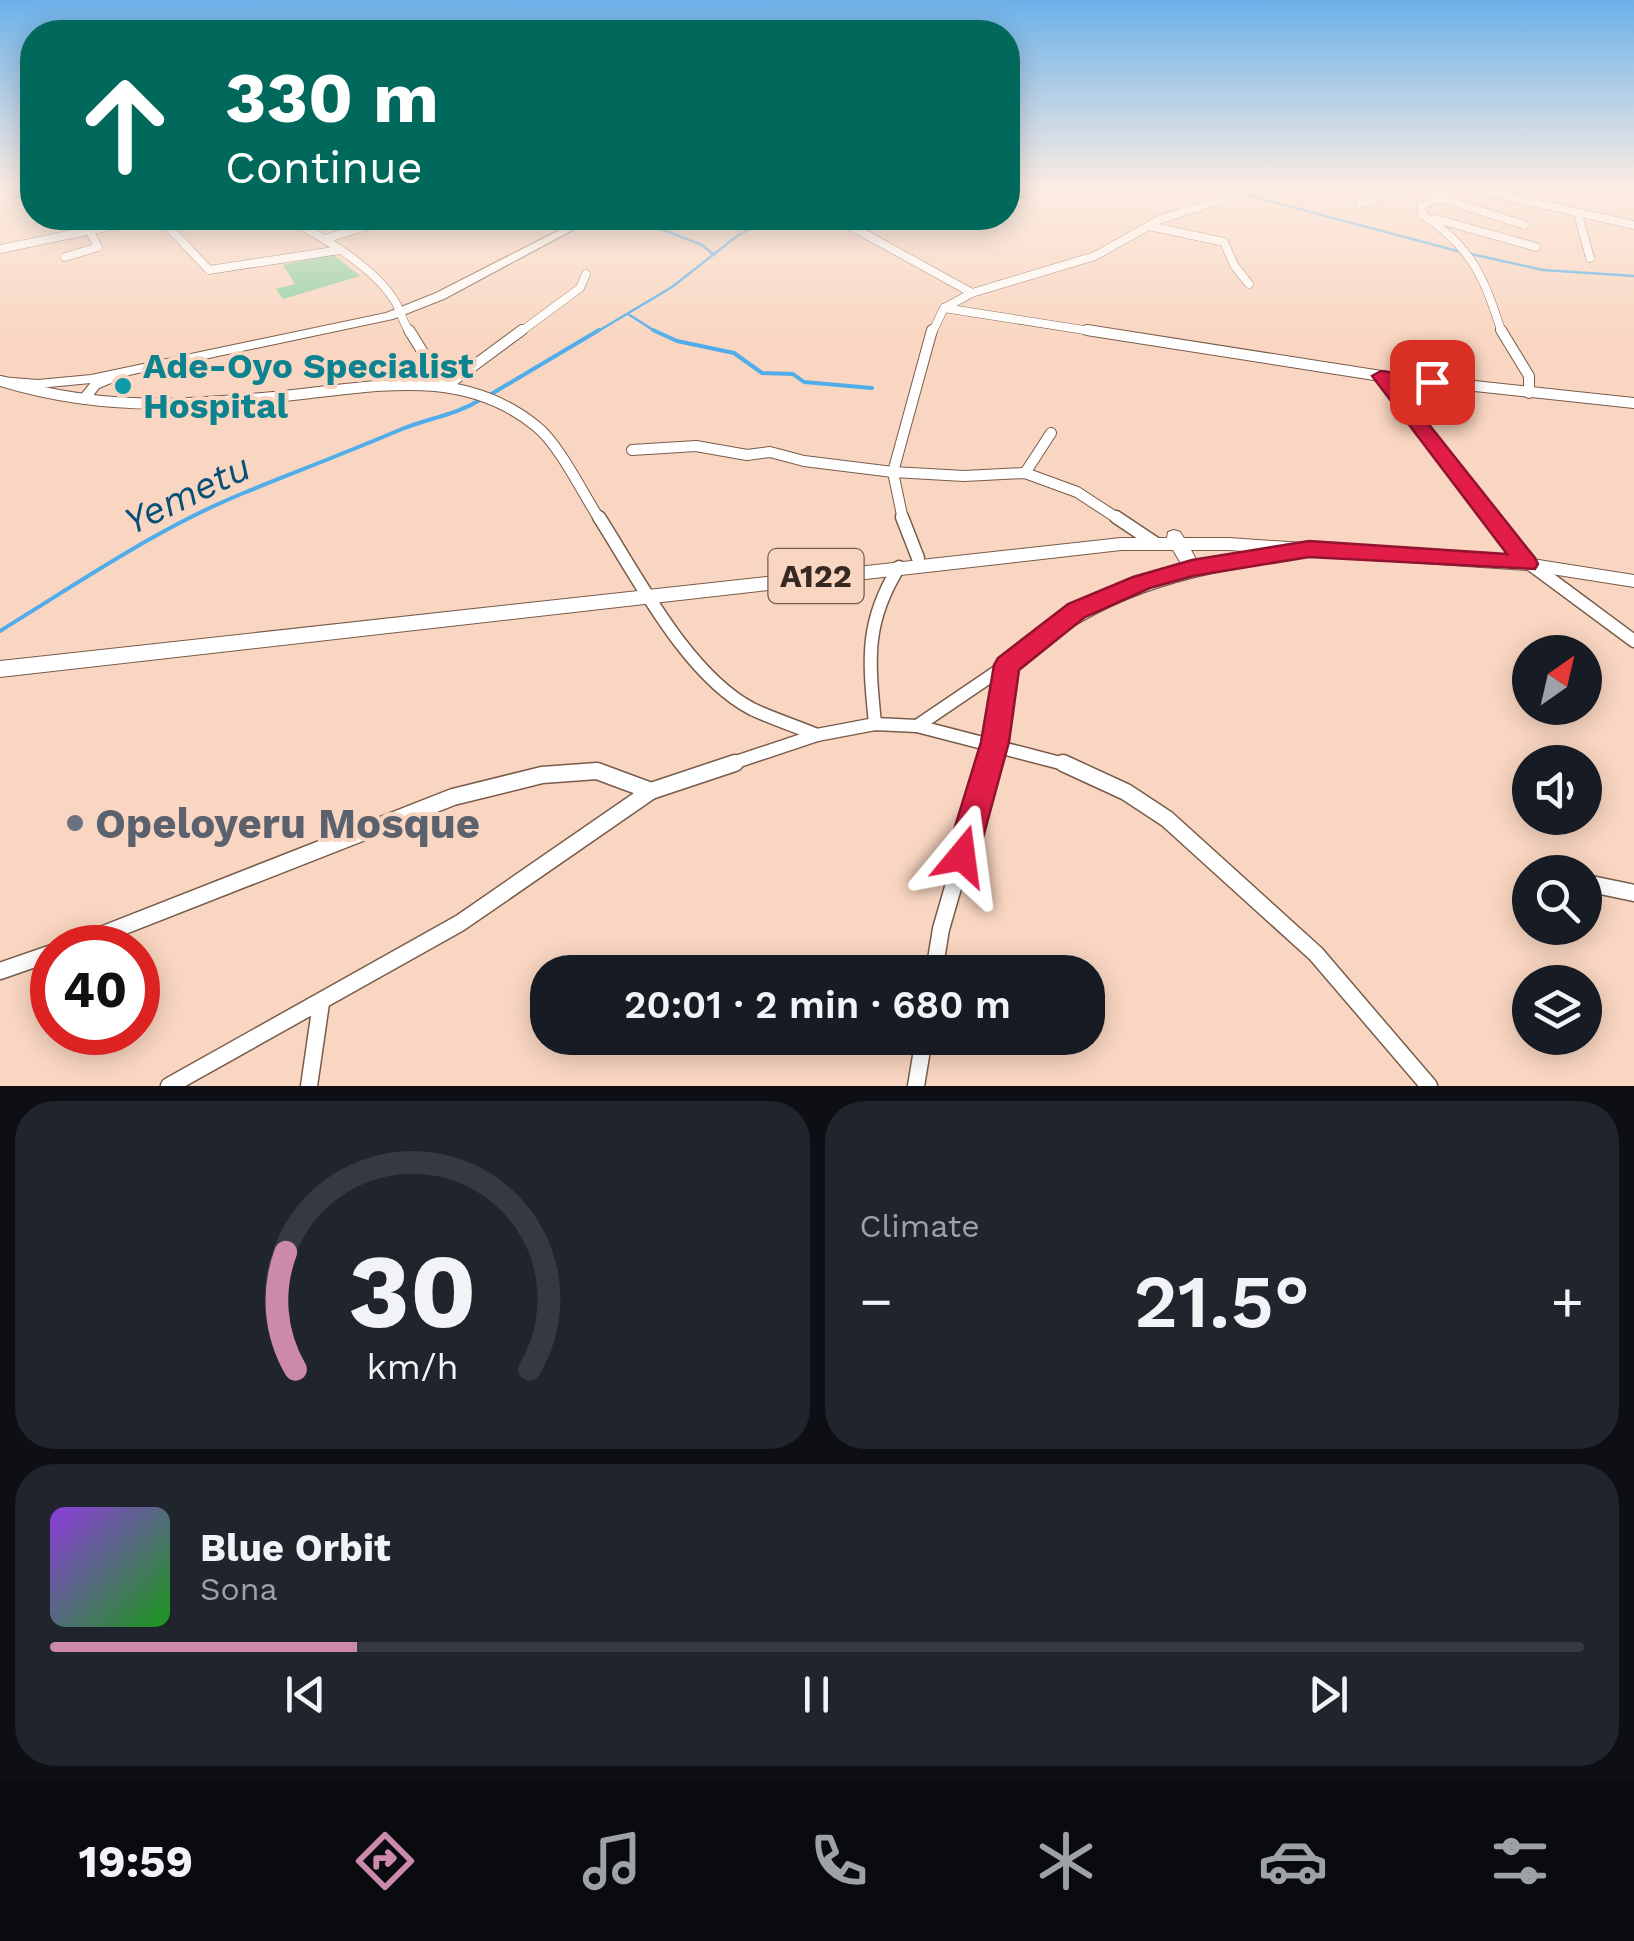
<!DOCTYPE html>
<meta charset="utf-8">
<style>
body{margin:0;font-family:"Work Sans",sans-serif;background:#20242c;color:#f1f3f6;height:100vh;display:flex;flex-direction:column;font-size:38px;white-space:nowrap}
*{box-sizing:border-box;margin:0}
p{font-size:32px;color:#9ea1a6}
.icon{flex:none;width:55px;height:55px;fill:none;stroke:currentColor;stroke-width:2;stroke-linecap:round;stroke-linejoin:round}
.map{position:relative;height:1086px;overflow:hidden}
.sheet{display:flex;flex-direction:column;gap:15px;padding:15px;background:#0d0f14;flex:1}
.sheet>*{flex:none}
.banner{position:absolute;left:20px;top:20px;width:1000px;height:210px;border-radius:40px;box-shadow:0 5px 25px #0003;background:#00695c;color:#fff;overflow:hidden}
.needle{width:65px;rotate:34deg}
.controls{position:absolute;left:1512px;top:635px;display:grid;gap:20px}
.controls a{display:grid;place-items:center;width:90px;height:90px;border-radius:50%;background:#171b24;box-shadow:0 5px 25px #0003;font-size:50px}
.speed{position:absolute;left:30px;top:925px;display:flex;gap:20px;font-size:50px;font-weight:700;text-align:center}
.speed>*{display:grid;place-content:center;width:130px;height:130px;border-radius:50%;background:#171b24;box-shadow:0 5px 25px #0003;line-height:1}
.speed .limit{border:15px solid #d22;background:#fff;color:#111}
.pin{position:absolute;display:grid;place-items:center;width:85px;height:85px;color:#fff;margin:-42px;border-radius:20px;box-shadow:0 5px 15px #0006}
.me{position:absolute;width:110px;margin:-55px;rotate:16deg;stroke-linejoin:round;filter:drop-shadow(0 0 8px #0008)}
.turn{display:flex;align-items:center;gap:35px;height:210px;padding:0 40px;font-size:45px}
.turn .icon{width:130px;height:130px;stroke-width:2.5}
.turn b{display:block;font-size:70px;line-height:85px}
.big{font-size:75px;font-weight:600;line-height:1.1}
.sheet .tile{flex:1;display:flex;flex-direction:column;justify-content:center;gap:15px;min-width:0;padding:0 35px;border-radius:40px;background:#20242c}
.sheet .dial{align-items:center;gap:0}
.dial svg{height:260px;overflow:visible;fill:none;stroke:#363941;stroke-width:7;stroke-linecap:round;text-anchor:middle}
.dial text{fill:#f1f3f6;stroke:none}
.song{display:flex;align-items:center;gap:30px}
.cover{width:120px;height:120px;border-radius:15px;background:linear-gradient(135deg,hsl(270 70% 55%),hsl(120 70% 35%))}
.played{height:10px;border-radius:5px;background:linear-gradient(90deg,#cc89ac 20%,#363941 20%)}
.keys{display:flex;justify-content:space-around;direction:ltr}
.heat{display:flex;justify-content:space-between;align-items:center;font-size:55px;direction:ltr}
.sheet .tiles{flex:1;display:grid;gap:15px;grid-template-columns:1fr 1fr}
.tile:last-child{grid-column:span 2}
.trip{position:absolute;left:530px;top:955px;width:575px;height:100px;border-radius:40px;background:#171b24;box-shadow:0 5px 25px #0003;font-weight:600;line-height:100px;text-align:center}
.tab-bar{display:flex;height:160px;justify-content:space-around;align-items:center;background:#090b0e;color:#9ea1a6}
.tab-bar .icon{width:70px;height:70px}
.tab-bar .selected{color:#cc89ac}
.tab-bar b{font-size:45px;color:#f1f3f6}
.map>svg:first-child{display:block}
</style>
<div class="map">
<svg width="1634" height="1086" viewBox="0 0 1634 1086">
<rect width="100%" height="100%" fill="#f9d6c1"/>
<path fill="#8fcfa2" d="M333 254 360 276 283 299 276 289 295 284 283 265Z"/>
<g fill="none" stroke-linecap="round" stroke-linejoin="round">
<g stroke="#51adea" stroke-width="2.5">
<path d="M1223 189 1234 192"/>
<path d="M1243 194 1461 252"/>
<path d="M633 218 702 245 714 255"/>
<path d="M1471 254 1543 270 1634 276"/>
<path d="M628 314 658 333"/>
<path d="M595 333 672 287 737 236 771 218"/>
</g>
<g stroke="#51adea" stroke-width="4">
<path d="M653 330 677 341 734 353 762 373 793 374 804 382 872 388"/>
<path d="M488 396 599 330"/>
<path d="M0 631C80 582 159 527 246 492 298 471 350 451 402 429 429 418 455 415 480 400"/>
</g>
<g stroke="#795b49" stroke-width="9">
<g id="minor-far3">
<path d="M1474 189 1634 225"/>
<path d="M1435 196 1524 225"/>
<path d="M1359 204 1406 189"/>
<path d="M1578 214 1590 258"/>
<path d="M1423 215C1473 248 1484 278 1502 333"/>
<path d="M1423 215 1421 206 1457 189"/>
<path d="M160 218 209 270 340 250"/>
<path d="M287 218C321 236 378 269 397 305 401 314 404 324 410 333"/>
<path d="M836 218 972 293"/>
<path d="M1436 219 1536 247"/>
<path d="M1149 226 1224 242 1234 265 1249 284"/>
<path d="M325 239 392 218"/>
<path d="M0 249 150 218"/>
<path d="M65 257 98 247 89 230"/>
<path d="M944 308 1103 333"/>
<path d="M519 333 580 288 586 274"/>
<path d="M932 333 944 308 972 293 1095 256 1159 220 1254 189"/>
</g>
</g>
<g stroke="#795b49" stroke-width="12">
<g id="minor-far2">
<path d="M409 330 442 383"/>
<path d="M1087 330 1381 376 1634 403"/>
<path d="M1501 330 1529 376V393"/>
<path d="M1381 376 1491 520"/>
<path d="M1 381C63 400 124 406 189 403 230 401 270 398 311 393 391 384 468 371 536 426 559 444 583 494 600 520"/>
<path d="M449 384 522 330"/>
<path d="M84 399 96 384 115 376"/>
<path d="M632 450 696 446 747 455 770 452 804 461 893 472 964 476 1025 473 1077 492 1120 520"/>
<path d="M1025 473 1051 433"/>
<path d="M903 520 893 472 932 330"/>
</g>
</g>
<g stroke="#795b49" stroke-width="15">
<g id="minor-far1">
<path d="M599 517C638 578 687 675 752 709 773 719 796 726 817 735"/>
<path d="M902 517 918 558"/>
<path d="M1116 517 1155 543"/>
<path d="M1489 517 1518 555 1634 641"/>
<path d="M875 724C869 661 864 623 899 567"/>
<path d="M917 726 1007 665"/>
<path d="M727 765 817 735 875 724 917 726 1068 765"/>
<path d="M988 765 1007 665C1103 587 1176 571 1295 551"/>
</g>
</g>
<g stroke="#795b49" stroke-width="19">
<g id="minor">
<path d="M1063 763 1126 792 1167 819 1316 954 1429 1086"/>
<path d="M1591 884 1634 893"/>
<path d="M68 948 453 797 542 775 597 771 651 791"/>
<path d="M0 971 52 953"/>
<path d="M934 972 941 929 989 763"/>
<path d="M169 1086 460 923 651 791 735 763"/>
<path d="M309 1086 321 1003"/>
<path d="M916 1086 924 1038"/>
</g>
</g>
<g stroke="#795b49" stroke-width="2">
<g id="highway">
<path d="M583 218H595L444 299 393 319 91 383 38 388 0 385V377L38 380 91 375 386 313 436 293Z"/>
<path d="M1174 530 1180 532 1184 538H1229L1526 558 1634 575V587L1526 570 1229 550H1191L1201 568 1192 574 1186 572 1173 550H1121L0 677V661L1121 538H1167L1168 532Z"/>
</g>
</g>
<use href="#minor-far3" stroke="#fff" stroke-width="8"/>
<use href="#minor-far2" stroke="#fff" stroke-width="10"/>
<use href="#minor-far1" stroke="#fff" stroke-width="12"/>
<use href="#minor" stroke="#fff" stroke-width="16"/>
<use href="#highway" fill="#fff" fill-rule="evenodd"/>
</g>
<linearGradient id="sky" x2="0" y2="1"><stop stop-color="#6bb1e9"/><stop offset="0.55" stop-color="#fcede3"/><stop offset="1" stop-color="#fcede3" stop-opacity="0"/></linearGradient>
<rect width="1634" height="341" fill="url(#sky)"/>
<path fill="#e11d48" stroke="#92132f" stroke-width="2.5" d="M1381 371 1438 379 1441 382 1432 388 1396 383 1535 558 1538 564 1535 569 1309 557 1193 576 1150 588 1085 617 1019 670 1009 742 978 856 973 867 962 871 951 867 946 856 981 742 994 665 998 658 1068 604 1133 577 1192 560 1309 541 1507 554 1372 376Z"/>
<circle fill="#0f9aa8" stroke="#f9d6c1" stroke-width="4" cx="123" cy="386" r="10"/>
<circle fill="#6b7280" stroke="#f9d6c1" stroke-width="4" cx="75" cy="823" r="10"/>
<g text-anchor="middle" stroke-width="8" stroke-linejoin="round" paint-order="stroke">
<rect fill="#f9d6c1" stroke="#705d51" stroke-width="2.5" x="768.5" y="549" width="95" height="54" rx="8"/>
<g font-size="32" font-weight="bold" fill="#362921">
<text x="816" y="587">A122</text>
</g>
<g font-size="35" font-weight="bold" fill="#0d838f" stroke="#f9d6c1" text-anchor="start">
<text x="143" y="378">Ade-Oyo Specialist<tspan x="143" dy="40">Hospital</tspan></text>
</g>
<g font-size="38" font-style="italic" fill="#065078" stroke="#f9d6c1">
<text transform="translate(187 494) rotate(-26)" y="13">Yemetu</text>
</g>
<g font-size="42" font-weight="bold" fill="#5b616d" stroke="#f9d6c1" text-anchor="start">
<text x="95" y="838">Opeloyeru Mosque</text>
</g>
</g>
</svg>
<div class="controls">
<a><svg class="needle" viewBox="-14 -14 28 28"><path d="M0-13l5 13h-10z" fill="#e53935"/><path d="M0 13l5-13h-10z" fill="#9ea1a6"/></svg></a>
<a><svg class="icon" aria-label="sound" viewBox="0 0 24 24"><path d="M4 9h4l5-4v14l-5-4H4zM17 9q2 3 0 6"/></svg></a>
<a><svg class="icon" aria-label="search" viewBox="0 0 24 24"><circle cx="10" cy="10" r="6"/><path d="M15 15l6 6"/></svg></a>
<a><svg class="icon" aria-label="layers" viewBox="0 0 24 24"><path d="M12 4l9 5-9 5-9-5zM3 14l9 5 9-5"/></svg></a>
</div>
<div class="speed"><div class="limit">40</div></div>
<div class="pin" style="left:1432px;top:382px;background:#d93025"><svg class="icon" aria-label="arrive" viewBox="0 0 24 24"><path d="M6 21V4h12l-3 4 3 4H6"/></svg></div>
<svg class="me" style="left:962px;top:856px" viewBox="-20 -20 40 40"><path d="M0-17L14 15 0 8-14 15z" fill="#e11d48" stroke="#fff" stroke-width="4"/></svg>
<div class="trip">20:01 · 2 min · 680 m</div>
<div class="banner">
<div class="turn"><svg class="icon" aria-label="ahead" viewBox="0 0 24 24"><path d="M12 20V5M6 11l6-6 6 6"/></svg><div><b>330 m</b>Continue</div></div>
</div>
</div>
<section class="sheet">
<div class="tiles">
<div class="tile dial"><svg viewBox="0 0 100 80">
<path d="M14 69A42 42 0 1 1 86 69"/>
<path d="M14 69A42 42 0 0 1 11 33" stroke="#cc89ac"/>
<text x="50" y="56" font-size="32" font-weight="700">30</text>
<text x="50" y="72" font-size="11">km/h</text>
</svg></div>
<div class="tile"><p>Climate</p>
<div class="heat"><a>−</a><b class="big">21.5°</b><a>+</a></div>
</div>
<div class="tile">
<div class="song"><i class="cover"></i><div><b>Blue Orbit</b><p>Sona</p></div></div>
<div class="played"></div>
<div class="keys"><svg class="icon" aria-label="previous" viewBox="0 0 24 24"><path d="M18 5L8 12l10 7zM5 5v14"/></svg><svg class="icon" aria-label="pause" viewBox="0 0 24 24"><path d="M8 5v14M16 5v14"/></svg><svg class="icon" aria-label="next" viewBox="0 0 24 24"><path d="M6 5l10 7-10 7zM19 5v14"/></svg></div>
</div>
</div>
</section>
<nav class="tab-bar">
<b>19:59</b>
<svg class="icon selected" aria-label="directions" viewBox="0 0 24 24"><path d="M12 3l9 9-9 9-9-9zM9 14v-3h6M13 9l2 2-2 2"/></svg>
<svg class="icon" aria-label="music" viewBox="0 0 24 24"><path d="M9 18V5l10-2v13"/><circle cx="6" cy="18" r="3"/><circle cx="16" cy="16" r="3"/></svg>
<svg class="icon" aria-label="phone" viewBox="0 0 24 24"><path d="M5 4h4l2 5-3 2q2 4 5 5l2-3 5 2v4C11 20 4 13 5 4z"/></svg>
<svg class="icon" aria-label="climate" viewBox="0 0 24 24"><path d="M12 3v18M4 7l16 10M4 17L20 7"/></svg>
<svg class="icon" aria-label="car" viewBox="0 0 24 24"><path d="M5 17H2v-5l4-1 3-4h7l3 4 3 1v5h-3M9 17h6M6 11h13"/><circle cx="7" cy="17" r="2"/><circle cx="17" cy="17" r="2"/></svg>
<svg class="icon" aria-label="filters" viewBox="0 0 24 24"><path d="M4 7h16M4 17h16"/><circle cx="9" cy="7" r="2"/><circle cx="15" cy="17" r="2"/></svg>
</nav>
